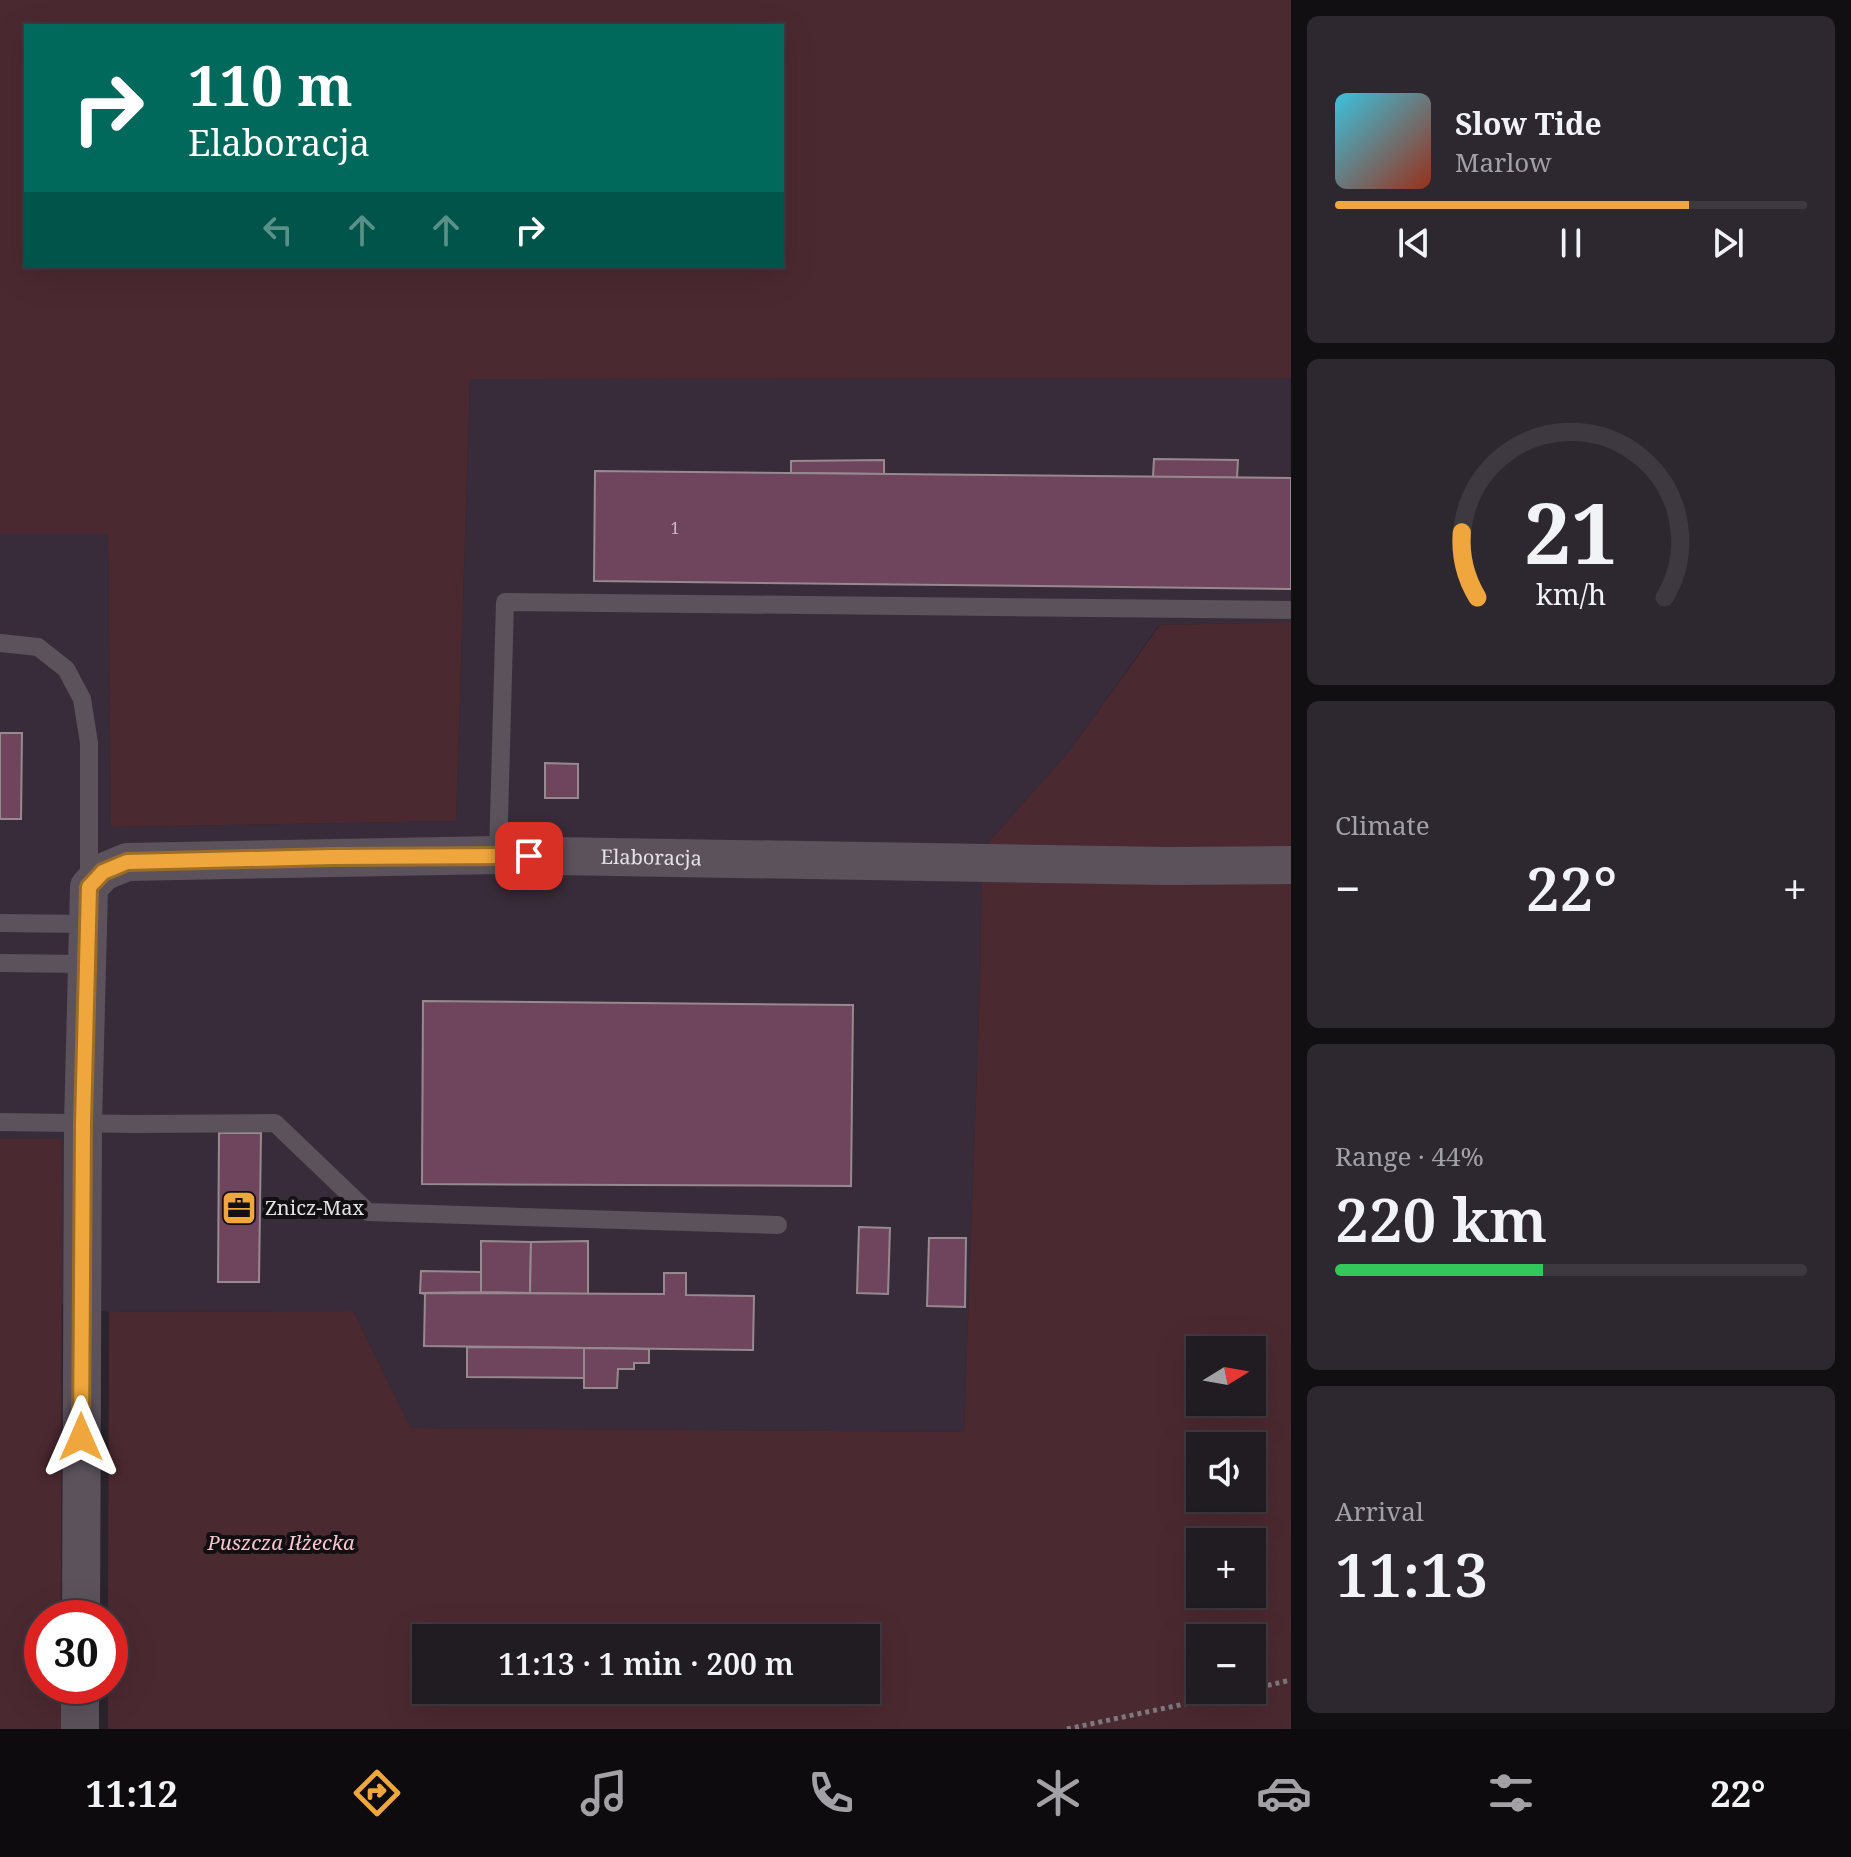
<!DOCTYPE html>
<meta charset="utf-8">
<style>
body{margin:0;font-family:"Noto Serif",serif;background:#2d282f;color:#f1f3f6;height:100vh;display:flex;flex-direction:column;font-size:30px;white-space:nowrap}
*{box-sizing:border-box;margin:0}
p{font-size:26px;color:#a2a1a5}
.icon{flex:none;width:44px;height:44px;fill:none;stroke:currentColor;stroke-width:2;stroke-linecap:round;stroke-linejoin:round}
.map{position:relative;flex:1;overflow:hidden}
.side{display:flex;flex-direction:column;gap:16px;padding:16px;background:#120f13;width:560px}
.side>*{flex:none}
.guide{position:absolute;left:24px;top:24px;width:760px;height:244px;border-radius:0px;box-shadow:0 8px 32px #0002,0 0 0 2px #3e3940;background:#00695c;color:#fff;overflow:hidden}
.needle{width:52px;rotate:79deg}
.tools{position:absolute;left:1186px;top:1336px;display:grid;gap:16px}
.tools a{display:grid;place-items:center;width:80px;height:80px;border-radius:0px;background:#211b22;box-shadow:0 8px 32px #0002,0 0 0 2px #3e3940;font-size:40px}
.speed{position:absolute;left:24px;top:1600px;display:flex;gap:16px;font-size:40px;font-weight:700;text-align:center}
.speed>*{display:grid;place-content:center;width:104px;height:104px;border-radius:50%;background:#211b22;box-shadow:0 8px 32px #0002,0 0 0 2px #3e3940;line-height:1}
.speed .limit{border:12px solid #d22;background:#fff;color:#111}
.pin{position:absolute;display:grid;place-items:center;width:68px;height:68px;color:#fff;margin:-34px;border-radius:16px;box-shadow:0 4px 12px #0006}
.me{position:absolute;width:88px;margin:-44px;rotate:0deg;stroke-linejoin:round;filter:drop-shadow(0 0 6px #0008)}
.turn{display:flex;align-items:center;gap:28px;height:168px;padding:0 32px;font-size:36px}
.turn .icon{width:104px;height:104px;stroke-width:2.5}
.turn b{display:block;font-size:56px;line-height:68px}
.lanes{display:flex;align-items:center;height:76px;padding:0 32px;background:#0003;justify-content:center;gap:40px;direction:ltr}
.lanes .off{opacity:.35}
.big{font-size:60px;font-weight:600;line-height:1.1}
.side .widget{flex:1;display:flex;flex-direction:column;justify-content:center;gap:12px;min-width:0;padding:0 28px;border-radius:12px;background:#2d282f}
.side .dial{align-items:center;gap:0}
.dial svg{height:208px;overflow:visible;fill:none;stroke:#3e3940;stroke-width:7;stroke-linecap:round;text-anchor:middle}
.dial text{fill:#f1f3f6;stroke:none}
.song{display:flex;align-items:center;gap:24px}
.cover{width:96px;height:96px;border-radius:12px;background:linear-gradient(135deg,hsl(190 70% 55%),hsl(10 70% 35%))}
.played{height:8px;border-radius:4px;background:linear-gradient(90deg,#efa73d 75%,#3e3940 75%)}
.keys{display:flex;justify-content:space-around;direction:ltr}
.heat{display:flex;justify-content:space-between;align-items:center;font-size:44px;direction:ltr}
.charge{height:12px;border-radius:6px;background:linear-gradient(90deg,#34c759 44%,#3e3940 0)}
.trip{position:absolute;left:412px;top:1624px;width:468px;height:80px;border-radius:0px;background:#211b22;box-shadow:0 8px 32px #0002,0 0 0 2px #3e3940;font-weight:600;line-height:80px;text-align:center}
.menu{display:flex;height:128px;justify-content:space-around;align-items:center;background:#0d0b0e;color:#a2a1a5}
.menu .icon{width:56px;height:56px}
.menu .on{color:#efa73d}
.menu b{font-size:36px;color:#f1f3f6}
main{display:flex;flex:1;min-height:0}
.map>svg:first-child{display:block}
</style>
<main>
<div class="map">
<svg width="1291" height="1729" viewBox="0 0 1291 1729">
<rect width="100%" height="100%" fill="#2c242d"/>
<path fill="#392c3a" d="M1291 378V622L1159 625 1071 749 982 850 980 987 964 1432 411 1428 353 1311 109 1312 61 1304 62 1139H0V534H108L111 827 456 821 470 379Z"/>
<g fill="#4b2930" fill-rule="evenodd">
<path d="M0 0H1291V378L470 379 456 821 111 827 108 534H0ZM26 26H782V266H26Z"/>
<path d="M1291 622V1729H108V1686H110V1618H108L109 1312 353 1311 411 1428 964 1432 980 987 982 850 1071 749 1160 625ZM1200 1350H1252V1402H1200ZM1200 1446H1252V1498H1200ZM1200 1542H1252V1594H1200ZM426 1638H866V1690H426ZM1200 1638H1252V1690H1200Z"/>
<path d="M0 1139H62L61 1618H42V1686H61V1729H0Z"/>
</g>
<g fill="#6f455d" stroke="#978990" stroke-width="2">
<path d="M1154 459 1238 460 1237 478 1153 477Z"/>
<path d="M884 460V474L791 473V461Z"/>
<path d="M595 471 1291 478V589L594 581Z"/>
<path d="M0 733H22L21 819H0Z"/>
<path d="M545 763 578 764V798H545Z"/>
<path d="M423 1001 853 1005 851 1186 422 1184Z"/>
<path d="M219 1133H261L259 1282H218Z"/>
<path d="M859 1227 890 1228 888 1294 857 1293Z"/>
<path d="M929 1238H966L965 1307 927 1306Z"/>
<path d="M481 1241 531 1242 530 1293 481 1292Z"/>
<path d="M588 1241V1294L530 1293 531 1242Z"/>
<path d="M421 1271 481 1272V1292L420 1293Z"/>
<path d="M664 1273H686V1295L754 1296 753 1350 424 1346 425 1294 420 1293 664 1294Z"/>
<path d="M467 1347 584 1348V1378L467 1377Z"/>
<path d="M584 1348 649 1349V1363H634V1369H618L617 1388H584Z"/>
</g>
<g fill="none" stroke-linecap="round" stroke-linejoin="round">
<g stroke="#7e787f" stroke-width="5" stroke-dasharray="4 4" stroke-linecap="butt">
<path d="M1252 1689 1291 1680"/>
<path d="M1067 1729 1250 1690"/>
</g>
<g stroke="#5b525c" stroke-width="18">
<path d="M0 643 38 647 66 669 82 699 89 743V884"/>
<path d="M498 855 505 602 1291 610"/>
<path d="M0 923 87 924"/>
<path d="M0 963 86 964"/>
<path d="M0 1122 134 1124 275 1123 368 1212 778 1225"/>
</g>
<g stroke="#5b525c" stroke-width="38">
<path id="s1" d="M81 1618 83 1123 89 887 103 872 127 862 498 855 1166 866 1291 865"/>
<path d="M80 1729V1686"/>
</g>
</g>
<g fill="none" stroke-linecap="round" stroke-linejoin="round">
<g stroke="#9b6d28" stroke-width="20">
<path id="route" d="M81 1437 83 1123 89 887 103 872 127 862 332 857 529 856"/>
</g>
<use href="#route" stroke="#efa73d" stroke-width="14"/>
</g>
<defs>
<g id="office-square" transform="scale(1.8)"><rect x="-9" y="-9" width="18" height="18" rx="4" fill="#efa73d" stroke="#120f13"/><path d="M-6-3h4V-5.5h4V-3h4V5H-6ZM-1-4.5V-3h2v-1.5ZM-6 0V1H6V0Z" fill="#111"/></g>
</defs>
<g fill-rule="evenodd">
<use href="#office-square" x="239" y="1208"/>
</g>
<g text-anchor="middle" stroke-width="8" stroke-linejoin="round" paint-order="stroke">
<g font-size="16" fill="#c8bac4">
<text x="675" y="534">1</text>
</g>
<g font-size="20" fill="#e6e1e7" stroke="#120f13">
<text dy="7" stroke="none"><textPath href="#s1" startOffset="1302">Elaboracja</textPath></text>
</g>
<g font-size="20" fill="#e6e1e7" stroke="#120f13" text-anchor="start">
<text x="265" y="1215">Znicz-Max</text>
</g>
<g font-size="20" font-style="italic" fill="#f7c5cd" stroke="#120f13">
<text x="281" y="1550">Puszcza Iłżecka</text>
</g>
</g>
</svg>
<div class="tools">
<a><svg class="needle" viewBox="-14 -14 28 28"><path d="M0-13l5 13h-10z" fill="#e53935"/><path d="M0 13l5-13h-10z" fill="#a2a1a5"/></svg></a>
<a><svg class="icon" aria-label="sound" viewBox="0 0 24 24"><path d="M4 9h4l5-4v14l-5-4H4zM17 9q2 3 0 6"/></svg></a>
<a>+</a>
<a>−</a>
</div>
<div class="speed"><div class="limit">30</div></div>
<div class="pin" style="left:529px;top:856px;background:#d93025"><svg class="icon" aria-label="arrive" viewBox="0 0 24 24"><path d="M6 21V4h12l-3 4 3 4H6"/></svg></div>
<svg class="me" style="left:81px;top:1437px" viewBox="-20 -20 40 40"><path d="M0-17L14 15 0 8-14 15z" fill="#efa73d" stroke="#fff" stroke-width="4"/></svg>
<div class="trip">11:13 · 1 min · 200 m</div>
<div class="guide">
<div class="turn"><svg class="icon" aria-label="right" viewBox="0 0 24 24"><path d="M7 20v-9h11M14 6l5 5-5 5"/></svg><div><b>110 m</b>Elaboracja</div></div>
<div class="lanes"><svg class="icon off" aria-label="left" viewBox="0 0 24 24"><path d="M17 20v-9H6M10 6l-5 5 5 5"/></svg><svg class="icon off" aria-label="ahead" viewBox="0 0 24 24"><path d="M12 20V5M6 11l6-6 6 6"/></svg><svg class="icon off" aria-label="ahead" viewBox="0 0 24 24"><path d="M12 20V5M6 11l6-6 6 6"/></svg><svg class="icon" aria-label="right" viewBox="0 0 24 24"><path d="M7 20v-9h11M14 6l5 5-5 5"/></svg></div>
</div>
</div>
<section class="side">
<div class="widget">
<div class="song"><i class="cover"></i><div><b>Slow Tide</b><p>Marlow</p></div></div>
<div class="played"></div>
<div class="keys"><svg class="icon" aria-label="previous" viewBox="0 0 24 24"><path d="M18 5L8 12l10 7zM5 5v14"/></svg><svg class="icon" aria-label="pause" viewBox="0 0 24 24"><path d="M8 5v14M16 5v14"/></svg><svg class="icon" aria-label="next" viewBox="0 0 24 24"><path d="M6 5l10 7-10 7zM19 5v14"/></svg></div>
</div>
<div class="widget dial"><svg viewBox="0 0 100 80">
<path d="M14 69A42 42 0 1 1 86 69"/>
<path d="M14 69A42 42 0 0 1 8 44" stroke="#efa73d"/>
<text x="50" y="56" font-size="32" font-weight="700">21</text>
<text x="50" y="72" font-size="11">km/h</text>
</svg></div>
<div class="widget"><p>Climate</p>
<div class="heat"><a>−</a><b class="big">22°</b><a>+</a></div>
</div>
<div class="widget"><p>Range · 44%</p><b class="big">220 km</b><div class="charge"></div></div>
<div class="widget"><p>Arrival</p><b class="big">11:13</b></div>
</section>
</main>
<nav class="menu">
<b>11:12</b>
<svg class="icon on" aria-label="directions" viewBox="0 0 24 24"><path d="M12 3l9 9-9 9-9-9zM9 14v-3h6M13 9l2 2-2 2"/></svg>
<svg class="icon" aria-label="music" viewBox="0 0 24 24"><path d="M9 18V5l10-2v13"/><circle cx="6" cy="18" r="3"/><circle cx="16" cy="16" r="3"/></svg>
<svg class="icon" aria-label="phone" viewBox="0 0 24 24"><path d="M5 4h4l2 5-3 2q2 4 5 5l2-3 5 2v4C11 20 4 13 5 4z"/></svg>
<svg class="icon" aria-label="climate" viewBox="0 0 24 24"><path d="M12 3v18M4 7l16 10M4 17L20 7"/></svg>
<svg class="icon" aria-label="car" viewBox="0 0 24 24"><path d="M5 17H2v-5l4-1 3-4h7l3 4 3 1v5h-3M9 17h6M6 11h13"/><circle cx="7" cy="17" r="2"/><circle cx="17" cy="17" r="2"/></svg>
<svg class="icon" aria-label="filters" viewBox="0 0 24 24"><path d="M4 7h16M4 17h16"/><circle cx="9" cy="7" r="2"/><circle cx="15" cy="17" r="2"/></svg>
<b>22°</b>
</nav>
